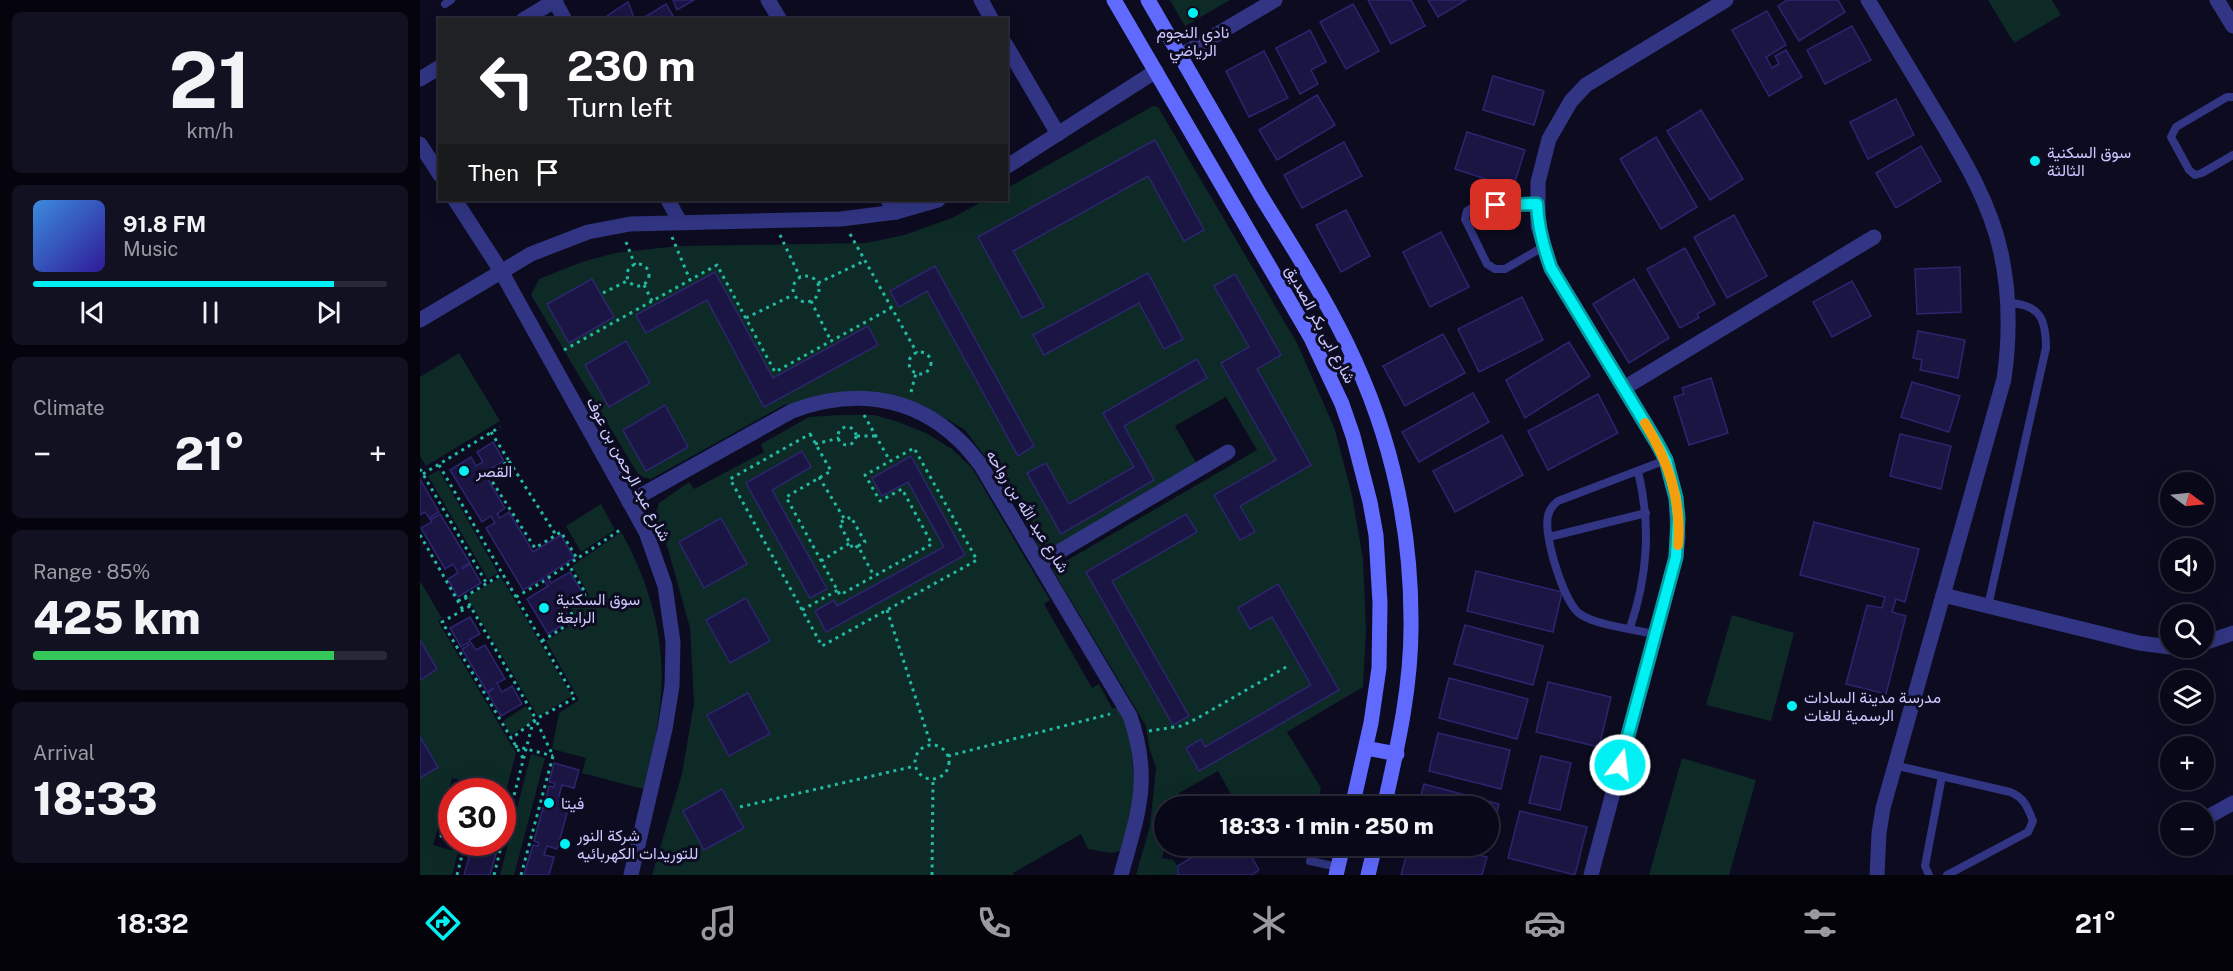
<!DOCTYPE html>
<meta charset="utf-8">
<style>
body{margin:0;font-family:"Public Sans",Vazirmatn,sans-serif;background:#121121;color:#f1f3f6;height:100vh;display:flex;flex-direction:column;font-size:22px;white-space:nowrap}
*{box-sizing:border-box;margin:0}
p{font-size:20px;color:#999aa2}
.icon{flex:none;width:33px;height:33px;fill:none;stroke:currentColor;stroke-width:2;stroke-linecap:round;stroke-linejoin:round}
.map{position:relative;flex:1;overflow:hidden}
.side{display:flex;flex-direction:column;gap:12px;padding:12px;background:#05040d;width:420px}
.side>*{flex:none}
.hud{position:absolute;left:18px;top:18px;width:570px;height:183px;border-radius:0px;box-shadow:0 6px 24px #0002,0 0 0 2px #292937;background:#202124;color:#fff;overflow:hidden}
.needle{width:39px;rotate:105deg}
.tools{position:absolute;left:1740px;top:472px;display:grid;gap:12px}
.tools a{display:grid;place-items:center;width:54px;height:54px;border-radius:50%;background:#090818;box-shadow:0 6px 24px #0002,0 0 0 2px #292937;font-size:30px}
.speed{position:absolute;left:18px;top:778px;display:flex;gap:12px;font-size:30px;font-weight:700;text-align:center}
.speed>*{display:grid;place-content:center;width:78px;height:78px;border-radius:50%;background:#090818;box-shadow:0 6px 24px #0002,0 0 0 2px #292937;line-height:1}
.speed .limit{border:9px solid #d22;background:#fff;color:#111}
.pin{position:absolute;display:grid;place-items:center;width:51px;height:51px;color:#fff;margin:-26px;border-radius:12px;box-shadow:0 3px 9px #0006}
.me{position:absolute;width:66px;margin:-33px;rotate:15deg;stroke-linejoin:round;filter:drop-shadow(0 0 4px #0008)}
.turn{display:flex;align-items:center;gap:21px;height:126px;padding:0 30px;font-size:27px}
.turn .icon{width:78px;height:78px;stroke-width:2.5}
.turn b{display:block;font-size:42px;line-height:51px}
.then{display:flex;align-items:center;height:57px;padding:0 30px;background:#0003;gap:12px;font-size:22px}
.big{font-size:45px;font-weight:800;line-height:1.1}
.side .card{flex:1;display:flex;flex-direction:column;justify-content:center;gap:9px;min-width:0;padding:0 21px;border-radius:9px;background:#121121}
.side .dial{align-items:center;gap:0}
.dial b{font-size:78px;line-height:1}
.song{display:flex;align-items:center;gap:18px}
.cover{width:72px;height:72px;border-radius:9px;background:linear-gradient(135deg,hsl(210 70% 55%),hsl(250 70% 35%))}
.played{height:6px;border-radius:3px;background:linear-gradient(90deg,#00f0f4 85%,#292937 85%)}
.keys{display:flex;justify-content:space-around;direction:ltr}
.heat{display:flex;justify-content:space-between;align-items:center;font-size:33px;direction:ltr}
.charge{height:9px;border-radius:4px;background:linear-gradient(90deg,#34c759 85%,#292937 0)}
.trip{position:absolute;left:734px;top:796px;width:345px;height:60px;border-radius:30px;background:#090818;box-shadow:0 6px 24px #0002,0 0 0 2px #292937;font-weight:800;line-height:60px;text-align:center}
.tab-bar{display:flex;height:96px;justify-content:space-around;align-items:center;background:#04030a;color:#999aa2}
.tab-bar .icon{width:42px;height:42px}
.tab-bar .current{color:#00f0f4}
.tab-bar b{font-size:27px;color:#f1f3f6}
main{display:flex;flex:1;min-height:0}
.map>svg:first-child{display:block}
</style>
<main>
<section class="side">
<div class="card dial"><b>21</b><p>km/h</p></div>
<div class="card">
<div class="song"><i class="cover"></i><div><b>91.8 FM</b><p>Music</p></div></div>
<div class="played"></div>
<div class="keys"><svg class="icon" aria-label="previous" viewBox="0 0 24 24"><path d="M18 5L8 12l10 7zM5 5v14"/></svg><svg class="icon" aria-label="pause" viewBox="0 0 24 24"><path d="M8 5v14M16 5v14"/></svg><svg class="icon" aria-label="next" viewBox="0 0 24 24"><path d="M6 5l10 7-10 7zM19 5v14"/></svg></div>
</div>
<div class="card"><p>Climate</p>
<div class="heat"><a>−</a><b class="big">21°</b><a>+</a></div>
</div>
<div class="card"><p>Range · 85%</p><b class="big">425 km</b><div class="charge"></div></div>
<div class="card"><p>Arrival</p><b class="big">18:33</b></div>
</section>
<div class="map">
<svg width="1813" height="875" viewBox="0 0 1813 875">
<rect width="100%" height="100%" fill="#0c0b20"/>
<g fill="#0d2a27">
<path d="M750 0H810L765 26Z"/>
<path d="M1568 0H1632L1641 15 1594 43Z"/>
<path d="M733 106 738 107 877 343 914 427 932 495 943 559 946 631 943 687 867 732 901 788 897 807H818L798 771 759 793 756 807H744L745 846 742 858 753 860 758 866V875H716L730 826 736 768 729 747 726 726 632 569 837 450 806 397 755 426 778 466 624 557 586 485 545 430 503 405 461 396 408 395 364 405 231 479 219 476 111 295 119 279 162 262 195 253 258 246 446 243 484 235 532 218 565 200H586L587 188Z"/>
<path d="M39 353 80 421 6 466 0 456V377Z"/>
<path d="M419 415H454L479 422 508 434 532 449 552 468 630 600 624 604 672 688 679 684 692 708 707 709 715 787 705 850 692 853 668 849 661 834 593 873 594 875H232L262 774 274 703 270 628 248 549 235 516 239 503 269 482 274 489 344 452 341 444 389 417Z"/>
<path d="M19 470 78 573 68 579 8 476Z"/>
<path d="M181 504 195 530 161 552 146 526Z"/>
<path d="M201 532C228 578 246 640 241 694 239 726 231 758 223 789L162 773 166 758 132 749 139 713 159 700 126 641 158 621 151 606 169 595 152 566Z"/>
<path d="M81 577 152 696 118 717 47 597Z"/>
<path d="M0 581 22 618 18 621 96 753 86 791 32 778 13 845 38 852 32 875H0Z"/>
<path d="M1312 615 1374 633 1351 721 1286 705Z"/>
<path d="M106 706 113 716 111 723 91 735 83 721Z"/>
<path d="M111 754 125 758 94 875H80Z"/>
<path d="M1262 758 1336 780 1309 875H1229Z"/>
</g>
<g fill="#1a1542" stroke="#2d2570" stroke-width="1.5">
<path d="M253 0H274L257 10Z"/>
<path d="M948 0H991L1005 26 971 44Z"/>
<path d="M1008 0H1046L1018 17Z"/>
<path d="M1367 0H1418L1425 12 1379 41 1358 6Z"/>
<path d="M208 2 215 20H181Z"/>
<path d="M246 4 253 16 247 20H220Z"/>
<path d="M933 4 959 51 926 69 900 22Z"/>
<path d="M1347 11 1366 45 1346 57 1352 68 1359 64 1355 56 1366 50 1382 77 1349 96 1312 30Z"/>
<path d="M1432 26 1451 60 1405 84 1387 50Z"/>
<path d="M890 30 906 62 891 70 898 84 880 94 856 48Z"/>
<path d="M844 51 868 98 829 117 806 71Z"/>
<path d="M1073 76 1124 91 1114 125 1063 110Z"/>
<path d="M897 95 915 125 857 160 839 130Z"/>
<path d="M1476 99 1494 135 1448 159 1430 122Z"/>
<path d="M1281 110 1323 179 1290 200 1247 131Z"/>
<path d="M1047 132 1105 150 1093 188 1035 169Z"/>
<path d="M1236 137 1277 207 1241 229 1200 159Z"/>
<path d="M735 140 784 230 764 241 728 176 593 251 624 307 602 318 558 237Z"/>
<path d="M924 142 942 176 882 208 864 175Z"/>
<path d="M1501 146 1521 181 1476 208 1456 173Z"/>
<path d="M926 210 950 256 921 272 896 225Z"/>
<path d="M1314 215 1347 276 1307 298 1274 237Z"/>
<path d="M1021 232 1049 287 1010 307 983 252Z"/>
<path d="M1265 248 1295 304 1277 314 1279 318 1260 328 1227 269Z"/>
<path d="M515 266 614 446 598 456 507 291 479 307 470 291Z"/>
<path d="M1540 267 1541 312 1497 314 1495 269Z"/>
<path d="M295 272 353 378 448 326 458 345 344 407 287 300 226 333 216 315Z"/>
<path d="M728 273 763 339 744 349 719 303 624 355 613 335Z"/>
<path d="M815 274 861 355 837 369 891 465 820 506 835 532 820 540 794 495 856 460 801 363 829 347 794 286Z"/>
<path d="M172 279 194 317 149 343 127 304Z"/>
<path d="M1214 279 1249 338 1209 363 1173 304Z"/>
<path d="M1432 281 1451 316 1412 337 1393 302Z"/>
<path d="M1102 297 1123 340 1059 372 1038 329Z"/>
<path d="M1498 331 1545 340 1538 378 1500 370 1502 360 1493 358Z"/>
<path d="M1023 334 1045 373 985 406 963 366Z"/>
<path d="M206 341 230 383 189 407 165 365Z"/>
<path d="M1149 342 1170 376 1105 418 1086 380Z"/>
<path d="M777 359 787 378 704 426 734 480 641 534 607 473 626 463 649 504 714 467 683 413Z"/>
<path d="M1291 378 1308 433 1269 445 1254 397 1264 394 1262 388Z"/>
<path d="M1492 382 1540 396 1529 432 1481 417Z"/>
<path d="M1053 393 1069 422 999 462 982 432Z"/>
<path d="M1178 394 1198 433 1128 470 1108 431Z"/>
<path d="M245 405 268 447 226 471 203 430Z"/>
<path d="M1480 434 1531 446 1521 489 1470 476Z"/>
<path d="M1082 435 1103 475 1035 512 1013 471Z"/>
<path d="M73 442 84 461 64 473 85 508 77 514 80 518 89 512 113 552 141 535 154 558 127 575 131 583 150 572 162 592 141 605 151 620 128 634 107 599 128 586 124 581 123 578 103 590 66 528 75 523 71 516 62 522 30 470 51 457 56 466 63 462 57 452Z"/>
<path d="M382 451 391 467 352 490 407 589 390 598 326 483Z"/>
<path d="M491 456 545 555 406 632 395 611 414 600 417 606 524 547 488 482 462 496 452 478Z"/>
<path d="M0 479 19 512 11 517 12 519 20 514 50 563 42 567 43 569 50 564 61 583 38 597 28 579 38 573 33 564 25 569 1 528 12 522 5 512 0 515Z"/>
<path d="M766 514 777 532 692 581 769 716 753 725 666 572Z"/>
<path d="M301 518 327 564 284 588 259 542Z"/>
<path d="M1394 522 1499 549 1485 602 1476 599 1472 612 1486 616 1466 694 1426 684 1447 605 1462 608 1465 597 1380 575Z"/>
<path d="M1056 571 1142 592 1133 632 1047 611Z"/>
<path d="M858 584 919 690 779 771 766 748 781 739 785 747 891 685 852 617 830 629 818 608Z"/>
<path d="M326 598 350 641 310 663 286 620Z"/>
<path d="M50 617 60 634 49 640 56 650 65 645 85 679 77 683 82 692 92 686 102 704 81 716 68 693 74 688 67 692 42 649 49 645 47 643 41 647 30 628Z"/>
<path d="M1045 625 1123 646 1113 685 1034 664Z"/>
<path d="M0 640 17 669 0 680Z"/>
<path d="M1029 678 1108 699 1097 739 1019 718Z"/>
<path d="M1128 682 1191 697 1179 747 1116 732Z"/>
<path d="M328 693 350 734 309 756 287 715Z"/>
<path d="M1018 733 1090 750 1081 789 1009 771Z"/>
<path d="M0 737 18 767 0 778Z"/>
<path d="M1121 756 1151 763 1140 810 1109 803Z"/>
<path d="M134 763 159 770 154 788 142 785 139 796 151 799 137 849 127 846 124 855 134 857 129 875H104L113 845 118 846 119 843 114 841 129 786 134 787 135 783 129 782Z"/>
<path d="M1004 784 1079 804 1070 843 1068 842V807H998Z"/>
<path d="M302 789 324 828 284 850 263 811Z"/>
<path d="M1100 811 1167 827 1155 875 1088 858Z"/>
<path d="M53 843H79L70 875H44Z"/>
<path d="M790 846H816L819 851 826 847 839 870 832 875H758V866Z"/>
<path d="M989 846H1025L1067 857 1062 875H981Z"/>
</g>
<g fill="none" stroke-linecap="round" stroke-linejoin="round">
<g stroke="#23baa4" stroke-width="3" stroke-dasharray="3 4.5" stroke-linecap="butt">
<path d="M430 234 497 353"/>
<path d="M360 235 380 277"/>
<path d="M252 237 270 280"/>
<path d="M206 242 215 265"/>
<circle cx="218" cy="275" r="11"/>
<circle cx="386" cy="289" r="13"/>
<path d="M398 283 444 261"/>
<path d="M224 285 232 301"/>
<path d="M183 293 209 280"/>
<path d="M391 301 411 341"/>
<path d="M326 318 373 295"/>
<path d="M144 350 297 265 355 372 471 308"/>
<circle cx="500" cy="363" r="11"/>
<path d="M491 392 496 373"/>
<path d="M444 415 470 461"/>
<circle cx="427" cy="436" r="9"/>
<path d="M71 432 89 461 68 475 115 548 141 532 158 560"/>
<path d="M390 434 411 471 366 497 420 595 512 544 482 489 460 501 445 475 494 448 557 560 402 646 310 479Z"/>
<path d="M437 436H455"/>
<path d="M395 444 419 438"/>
<path d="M89 461 136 535"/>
<path d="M19 465 155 698 116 719 91 739"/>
<path d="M0 469 67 584"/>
<path d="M3 474 80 427"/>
<path d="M399 477 425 520"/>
<path d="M0 535 43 610"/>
<path d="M438 546 433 549 419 523 431 517 445 542 438 546 454 576"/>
<path d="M401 561 430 543"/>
<path d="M128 578 200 530"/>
<path d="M45 597 116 719 112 726 82 842"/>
<path d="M96 597 124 581"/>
<path d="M38 601 82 574"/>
<path d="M50 606 22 622 103 758"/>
<path d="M382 610 418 590"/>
<path d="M467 610 511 745"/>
<path d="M122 641 155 620 147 605 166 594 149 565"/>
<path d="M729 731 761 726 776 719 866 667"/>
<circle cx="512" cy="762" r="17"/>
<path d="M95 746 133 756"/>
<path d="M528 756 690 714"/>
<path d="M33 792 34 789 45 792"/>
<path d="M32 799 21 836 32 839"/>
<path d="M82 802 92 805"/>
<path d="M320 807 495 766"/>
<path d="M37 875 45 843"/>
<path d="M74 875 82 843"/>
<path d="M101 875 133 756 116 720"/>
<path d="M512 875 513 779"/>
</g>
<g stroke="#313583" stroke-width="8">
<path d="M25 4 31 0"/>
<path d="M1813 97H1807L1756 127 1751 137 1769 170 1775 175 1782 173 1813 155"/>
<path d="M1117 204 1055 206 1047 211 1045 219 1067 264 1075 269H1085L1123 247"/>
<path d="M1129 537 1226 513"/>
<path d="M1568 606 1626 348C1626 319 1620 304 1588 303"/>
<path d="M1210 628C1228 575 1231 525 1218 471"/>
<path d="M1235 634C1216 630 1175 625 1160 614 1144 603 1123 535 1128 516 1129 510 1133 505 1138 501L1246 460"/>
<path d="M1474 765 1590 792C1604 797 1608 808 1613 821L1608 832 1527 875"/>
<path d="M890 861 918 867"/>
<path d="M1509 875 1505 866 1522 776"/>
</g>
<g stroke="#313583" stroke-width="15">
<path d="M134 0 145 20"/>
<path d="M348 0 360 20"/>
<path d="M561 0 572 20"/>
<path d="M1448 0C1471 38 1494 76 1516 113 1543 158 1570 202 1581 253 1590 295 1590 337 1584 379L1463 808 1459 833 1457 875"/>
<path d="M1797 0 1813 26"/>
<path d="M586 45 638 134"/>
<path d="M0 144 20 175"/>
<path d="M35 200 81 271 226 532 245 586 253 642 252 686 245 729 211 875"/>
<path d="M248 200 260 222"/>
<path d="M468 200 476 212"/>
<path d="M1204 388 1454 237"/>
<path d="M209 502 372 411C432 389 491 394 539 440 547 447 553 456 560 464L710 716C732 779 718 814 701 875"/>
<path d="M620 563 808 452"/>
<path d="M1523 595 1719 643 1750 647"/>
<path d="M1784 643 1813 633"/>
<path d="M1786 818 1813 803"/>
<path d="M1171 875 1256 557 1258 537 1256 498 1246 460 1237 443 1131 268 1118 226V182L1129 139 1151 101 1166 85 1306 0"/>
</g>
<g stroke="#313583" stroke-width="15">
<path d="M103 20 136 0"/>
<path d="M760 56 855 0"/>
<path d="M0 79 20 67"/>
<path d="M586 167 736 71"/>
<path d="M0 320 111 254 168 232 210 224 421 219 476 212 518 200"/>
</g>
<g stroke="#606aff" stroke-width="15">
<path d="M694 0 891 338 922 404 933 436 950 502 956 535 960 603 959 668 951 723 932 807"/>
<path d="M728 0C766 65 803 131 841 196 874 250 909 303 935 361 972 442 991 531 991 620 992 684 978 745 964 807"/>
<path d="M908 370 935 361"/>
<path d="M946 748 977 754"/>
<path d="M916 875 923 846"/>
<path d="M948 875 955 846"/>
</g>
</g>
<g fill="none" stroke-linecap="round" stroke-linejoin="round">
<g stroke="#009c9f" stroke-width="15">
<path id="route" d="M1076 205 1117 204C1118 227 1123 246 1131 268L1237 443 1246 460 1256 498 1258 518 1256 557 1200 765"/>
</g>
<use href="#route" stroke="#00f0f4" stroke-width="10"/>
<path stroke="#f59e0b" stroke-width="10" d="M1225 423C1248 461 1262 500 1258 545"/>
</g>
<g fill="#00f0f4" stroke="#0c0b20" stroke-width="2">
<circle cx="773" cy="13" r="6"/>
<circle cx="1615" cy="161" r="6"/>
<circle cx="44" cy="471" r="6"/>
<circle cx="124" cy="608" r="6"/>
<circle cx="1372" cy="706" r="6"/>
<circle cx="129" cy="803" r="6"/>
<circle cx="145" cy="844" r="6"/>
</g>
<g text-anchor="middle" stroke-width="6" stroke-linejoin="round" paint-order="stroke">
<g font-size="16" fill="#cbc9ff" stroke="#0c0b20" text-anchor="start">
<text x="773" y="38" text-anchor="middle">نادي النجوم<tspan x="773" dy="18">الرياضي</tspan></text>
<text x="1627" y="158">سوق السكنية<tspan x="1627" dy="18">الثالثة</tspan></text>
<text x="56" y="477">القصر</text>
<text x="136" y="605">سوق السكنية<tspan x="136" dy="18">الرابعة</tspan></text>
<text x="1384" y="703">مدرسة مدينة السادات<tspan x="1384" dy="18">الرسمية للغات</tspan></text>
<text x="141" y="809">فيتا</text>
<text x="157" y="841">شركة النور<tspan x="157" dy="18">للتوريدات الكهربائيه</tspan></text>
</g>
<g font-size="16" fill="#cbc9ff" stroke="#0c0b20">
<text transform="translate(901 324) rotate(62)" y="6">شارع ابى بكر الصديق</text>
<text transform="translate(209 469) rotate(62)" y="6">شارع عبد الرحمن بن عوف</text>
<text transform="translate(608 511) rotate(58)" y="6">شارع عبد الله بن رواحه</text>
</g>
</g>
</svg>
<div class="tools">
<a><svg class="needle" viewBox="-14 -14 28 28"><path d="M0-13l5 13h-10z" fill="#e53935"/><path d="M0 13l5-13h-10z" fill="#999aa2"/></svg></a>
<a><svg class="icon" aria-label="sound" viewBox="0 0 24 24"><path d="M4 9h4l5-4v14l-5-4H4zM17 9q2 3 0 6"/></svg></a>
<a><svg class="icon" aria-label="search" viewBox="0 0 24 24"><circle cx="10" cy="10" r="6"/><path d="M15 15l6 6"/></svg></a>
<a><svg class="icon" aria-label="layers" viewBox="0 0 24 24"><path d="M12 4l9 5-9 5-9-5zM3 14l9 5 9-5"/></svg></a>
<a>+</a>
<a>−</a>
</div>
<div class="speed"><div class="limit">30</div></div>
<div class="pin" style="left:1076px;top:205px;background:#d93025"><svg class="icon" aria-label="arrive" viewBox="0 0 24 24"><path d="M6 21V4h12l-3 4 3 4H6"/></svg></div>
<svg class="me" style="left:1200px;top:765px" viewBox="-20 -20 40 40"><circle r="17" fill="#00f0f4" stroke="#fff" stroke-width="3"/><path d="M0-11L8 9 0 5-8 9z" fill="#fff"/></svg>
<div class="trip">18:33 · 1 min · 250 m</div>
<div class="hud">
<div class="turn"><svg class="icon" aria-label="left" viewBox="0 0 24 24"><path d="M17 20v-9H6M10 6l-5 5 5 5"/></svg><div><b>230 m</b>Turn left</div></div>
<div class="then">Then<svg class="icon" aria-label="arrive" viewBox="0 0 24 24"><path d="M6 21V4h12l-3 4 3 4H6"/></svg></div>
</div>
</div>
</main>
<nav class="tab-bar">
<b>18:32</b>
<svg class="icon current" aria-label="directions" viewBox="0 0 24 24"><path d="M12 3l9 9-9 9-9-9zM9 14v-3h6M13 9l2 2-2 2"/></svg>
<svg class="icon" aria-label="music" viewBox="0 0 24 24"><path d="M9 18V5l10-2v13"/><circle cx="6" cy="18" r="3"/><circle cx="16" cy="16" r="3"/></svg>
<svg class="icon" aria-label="phone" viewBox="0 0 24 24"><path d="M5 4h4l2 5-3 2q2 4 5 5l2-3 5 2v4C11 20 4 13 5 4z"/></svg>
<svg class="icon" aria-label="climate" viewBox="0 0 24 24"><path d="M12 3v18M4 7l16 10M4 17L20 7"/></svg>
<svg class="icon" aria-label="car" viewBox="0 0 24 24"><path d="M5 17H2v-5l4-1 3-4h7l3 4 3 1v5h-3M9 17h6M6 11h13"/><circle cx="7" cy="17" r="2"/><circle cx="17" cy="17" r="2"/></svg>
<svg class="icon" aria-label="filters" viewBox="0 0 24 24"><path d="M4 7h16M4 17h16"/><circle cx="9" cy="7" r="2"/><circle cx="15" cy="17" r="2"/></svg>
<b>21°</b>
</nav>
